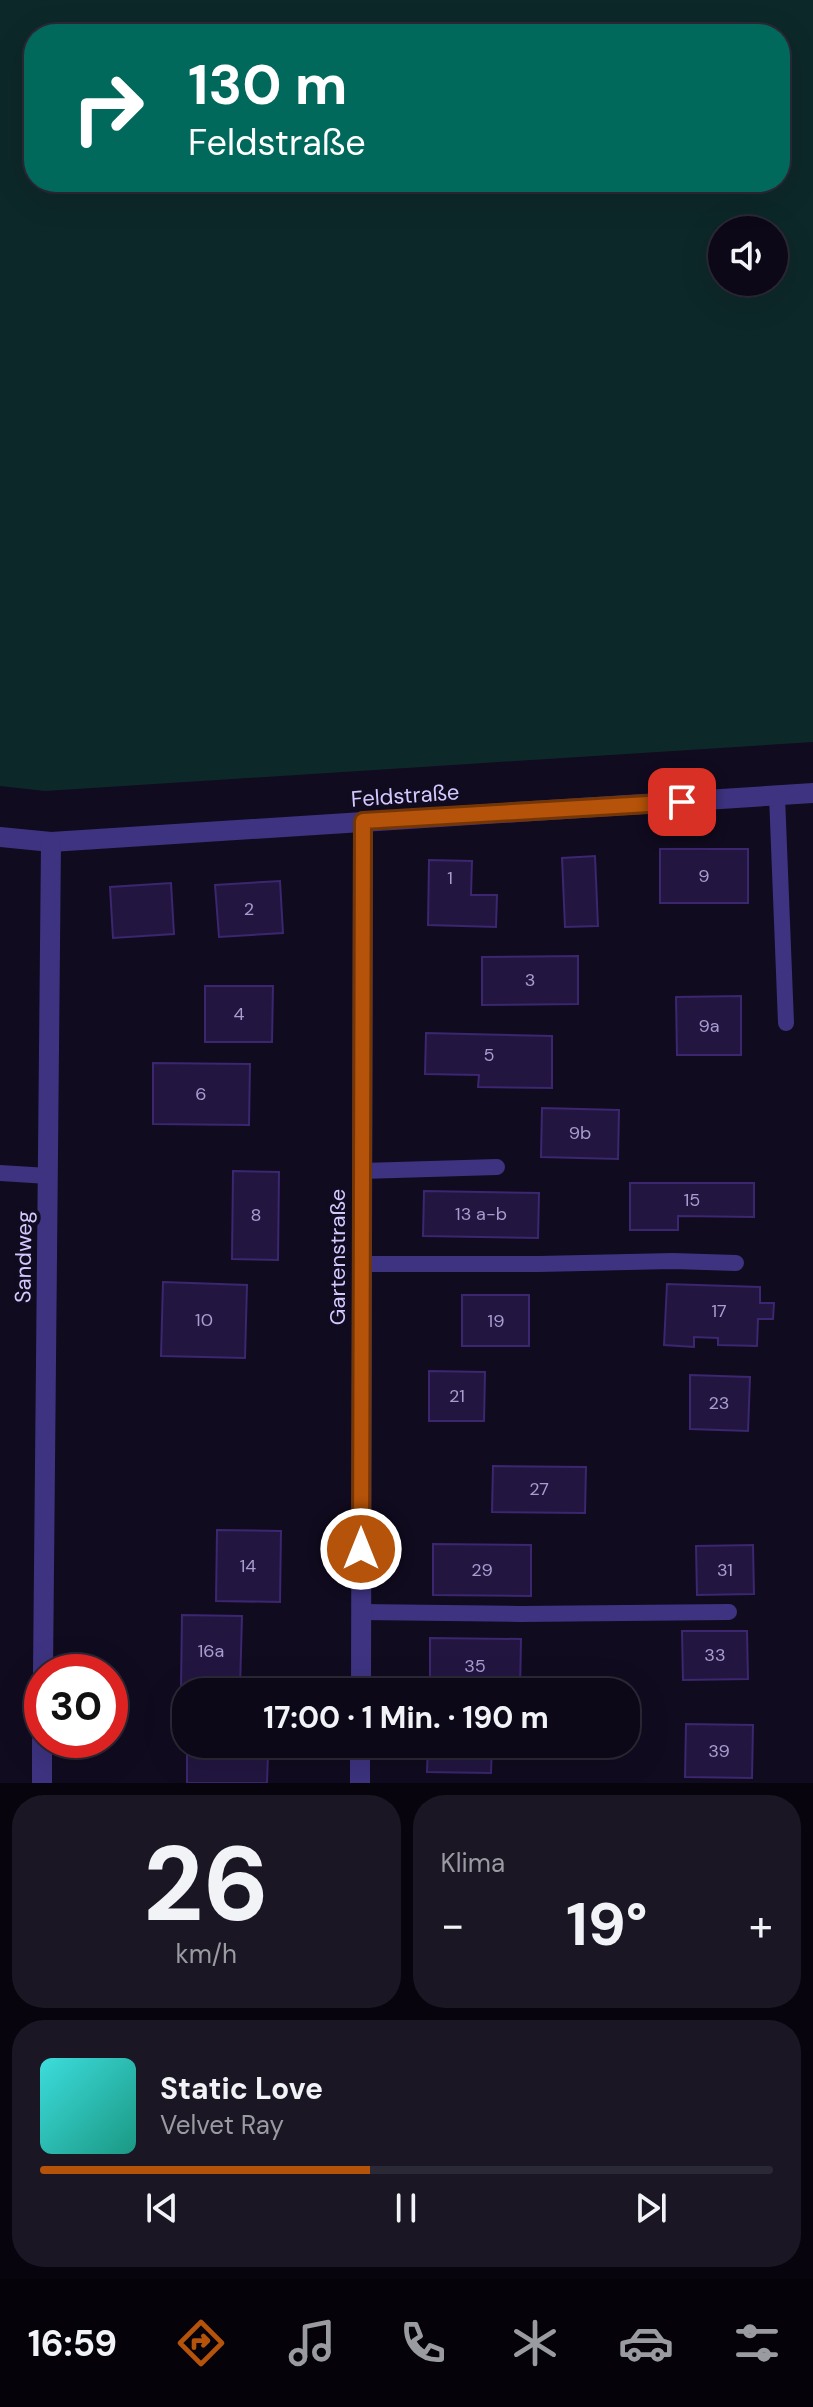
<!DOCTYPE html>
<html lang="de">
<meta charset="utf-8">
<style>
body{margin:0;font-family:"DM Sans",sans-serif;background:#1a1624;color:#f1f3f6;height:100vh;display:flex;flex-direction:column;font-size:30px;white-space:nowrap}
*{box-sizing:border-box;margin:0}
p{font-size:26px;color:#9a9aa1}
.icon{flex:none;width:44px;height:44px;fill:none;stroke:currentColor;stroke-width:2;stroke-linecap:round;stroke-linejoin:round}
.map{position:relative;height:1783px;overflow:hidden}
.panel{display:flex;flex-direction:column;gap:12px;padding:12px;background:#07040d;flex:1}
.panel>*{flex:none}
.top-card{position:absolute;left:24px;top:24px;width:766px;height:168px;border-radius:32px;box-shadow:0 8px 32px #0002,0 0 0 2px #2c2936;background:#00695c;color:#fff;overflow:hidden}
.fabs{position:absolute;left:708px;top:216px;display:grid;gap:16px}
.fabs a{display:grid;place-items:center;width:80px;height:80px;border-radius:50%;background:#0c0817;box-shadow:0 8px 32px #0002,0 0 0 2px #2c2936;font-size:40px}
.speed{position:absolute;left:24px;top:1654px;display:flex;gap:16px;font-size:40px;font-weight:700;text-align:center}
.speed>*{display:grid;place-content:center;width:104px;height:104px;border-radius:50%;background:#0c0817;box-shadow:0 8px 32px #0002,0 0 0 2px #2c2936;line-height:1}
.speed .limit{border:12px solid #d22;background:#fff;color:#111}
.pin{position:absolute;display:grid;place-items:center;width:68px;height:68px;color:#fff;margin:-34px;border-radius:16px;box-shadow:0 4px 12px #0006}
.me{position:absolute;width:88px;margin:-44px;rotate:0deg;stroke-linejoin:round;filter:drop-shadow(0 0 6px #0008)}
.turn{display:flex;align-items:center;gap:28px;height:168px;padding:0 32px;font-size:36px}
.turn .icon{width:104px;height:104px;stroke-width:2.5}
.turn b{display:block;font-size:56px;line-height:68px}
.big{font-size:60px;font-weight:700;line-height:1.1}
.panel .widget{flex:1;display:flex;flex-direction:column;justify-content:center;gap:12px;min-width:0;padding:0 28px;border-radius:32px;background:#1a1624}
.panel .dial{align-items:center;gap:0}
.dial b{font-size:104px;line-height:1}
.song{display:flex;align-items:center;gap:24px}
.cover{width:96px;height:96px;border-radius:12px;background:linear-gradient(135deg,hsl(180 70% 55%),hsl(170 70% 35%))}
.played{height:8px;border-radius:4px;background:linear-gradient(90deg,#b45309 45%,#2c2936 45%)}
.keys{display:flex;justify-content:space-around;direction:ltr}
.heat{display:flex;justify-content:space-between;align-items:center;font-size:44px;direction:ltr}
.panel .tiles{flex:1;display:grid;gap:12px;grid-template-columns:1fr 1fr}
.widget:last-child{grid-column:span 2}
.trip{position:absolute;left:172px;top:1678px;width:468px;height:80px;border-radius:32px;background:#0c0817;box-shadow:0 8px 32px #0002,0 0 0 2px #2c2936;font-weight:700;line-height:80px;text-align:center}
.tab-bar{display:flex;height:128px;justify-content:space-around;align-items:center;background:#050309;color:#9a9aa1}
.tab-bar .icon{width:56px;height:56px}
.tab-bar .current{color:#b45309}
.tab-bar b{font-size:36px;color:#f1f3f6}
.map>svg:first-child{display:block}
</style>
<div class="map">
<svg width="813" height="1783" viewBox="0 0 813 1783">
<rect width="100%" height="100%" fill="#100b1f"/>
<path fill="#0d2829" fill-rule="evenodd" d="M0 0H813V742L45 791 0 786ZM34 34H780V182H34ZM722 230H774V282H722Z"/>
<g fill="#221641" stroke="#3b266f" stroke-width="2">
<rect x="660" y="849" width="88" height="54"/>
<path d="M595 856 598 926 565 927 562 858Z"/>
<path d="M429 860 472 861 471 895H497L496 927 428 925Z"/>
<path d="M280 881 283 933 219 937 215 885Z"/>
<path d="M171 883 174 934 113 938 110 887Z"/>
<path d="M578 956V1004L482 1005V957Z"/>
<path d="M205 986H273L272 1042H205Z"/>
<path d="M741 996V1055H677L676 997Z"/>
<path d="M426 1033 552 1036V1088L478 1087 479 1075 425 1074Z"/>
<path d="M153 1063 250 1064 249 1125 153 1124Z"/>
<path d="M542 1108 619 1110 618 1159 541 1157Z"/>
<path d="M233 1171 279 1172 278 1260 232 1259Z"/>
<path d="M630 1183H754V1217L678 1216V1230H630Z"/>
<path d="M424 1191 539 1193 538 1238 423 1236Z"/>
<path d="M163 1282 247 1285 245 1358 161 1356Z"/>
<path d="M667 1284 760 1287V1303H774L773 1319H758L757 1346 718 1345V1338L694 1337V1347L664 1345Z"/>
<rect x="462" y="1295" width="67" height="51"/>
<path d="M429 1371 485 1372 484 1421H429Z"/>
<path d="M690 1375 750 1377 748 1431 690 1429Z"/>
<path d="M493 1466 586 1467 585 1513 492 1512Z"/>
<path d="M217 1530 281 1531 280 1602 216 1601Z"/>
<path d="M433 1544 531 1545V1596L433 1595Z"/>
<path d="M753 1545 754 1594 697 1595 696 1546Z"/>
<path d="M182 1615 242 1616 240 1688 181 1687Z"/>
<path d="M682 1631H747L748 1679 683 1680Z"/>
<path d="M430 1638 521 1639 520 1692H430Z"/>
<path d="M686 1724 753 1725 752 1778 685 1777Z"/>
<path d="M428 1744H492L491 1773 427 1772Z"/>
<path d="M187 1753 268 1755 267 1783H187Z"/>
</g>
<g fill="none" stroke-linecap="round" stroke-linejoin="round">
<g stroke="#3d3381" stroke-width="16">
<path d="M777 796 786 1023"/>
<path d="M362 1171 497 1167"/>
<path d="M0 1173 48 1176"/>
<path d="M361 1264H539L673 1261 736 1263"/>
<path d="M361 1612 520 1614 729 1612"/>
</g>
<g stroke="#3d3381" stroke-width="20">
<path d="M0 837 51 842 813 793"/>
<path d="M43 1672 51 842"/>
<path d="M361 1692 363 821"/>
<path d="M42 1783V1740"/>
<path d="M360 1783V1744"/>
</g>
</g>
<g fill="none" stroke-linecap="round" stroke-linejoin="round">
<g stroke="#753606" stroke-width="20">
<path id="route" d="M361 1549 363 821 682 802"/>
</g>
<use href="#route" stroke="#b45309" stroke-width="14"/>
</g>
<g text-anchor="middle" stroke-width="8" stroke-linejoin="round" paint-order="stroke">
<g font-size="18" fill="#a89cd0">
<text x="704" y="882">9</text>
<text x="450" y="884">1</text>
<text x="249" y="915">2</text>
<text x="530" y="986">3</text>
<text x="239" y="1020">4</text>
<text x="709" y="1032">9a</text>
<text x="489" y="1061">5</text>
<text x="201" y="1100">6</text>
<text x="580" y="1139">9b</text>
<text x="692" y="1206">15</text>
<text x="481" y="1220">13 a-b</text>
<text x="256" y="1221">8</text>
<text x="719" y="1317">17</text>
<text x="204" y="1326">10</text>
<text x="496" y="1327">19</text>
<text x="457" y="1402">21</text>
<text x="719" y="1409">23</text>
<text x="539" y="1495">27</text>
<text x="248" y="1572">14</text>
<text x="482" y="1576">29</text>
<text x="725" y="1576">31</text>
<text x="211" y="1657">16a</text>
<text x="715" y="1661">33</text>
<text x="475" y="1672">35</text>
<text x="719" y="1757">39</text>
</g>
<g font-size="22" fill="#d4c9ff" stroke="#100b1f">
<text transform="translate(405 795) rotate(-4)" y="8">Feldstraße</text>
<text transform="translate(23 1257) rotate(-89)" y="8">Sandweg</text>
<text transform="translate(337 1257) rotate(-90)" y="8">Gartenstraße</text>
</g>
</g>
</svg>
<div class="fabs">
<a><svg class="icon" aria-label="sound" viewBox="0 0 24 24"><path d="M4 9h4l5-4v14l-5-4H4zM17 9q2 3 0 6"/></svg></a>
</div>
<div class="speed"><div class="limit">30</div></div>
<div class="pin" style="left:682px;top:802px;background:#d93025"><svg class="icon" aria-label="arrive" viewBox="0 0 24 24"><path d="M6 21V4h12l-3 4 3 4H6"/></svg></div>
<svg class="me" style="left:361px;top:1549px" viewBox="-20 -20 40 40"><circle r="17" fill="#b45309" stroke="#fff" stroke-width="3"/><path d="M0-11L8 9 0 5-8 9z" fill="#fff"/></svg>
<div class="trip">17:00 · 1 Min. · 190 m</div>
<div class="top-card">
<div class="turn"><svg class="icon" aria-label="right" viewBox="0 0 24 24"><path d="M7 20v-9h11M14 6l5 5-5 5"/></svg><div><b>130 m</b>Feldstraße</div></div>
</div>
</div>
<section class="panel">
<div class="tiles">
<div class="widget dial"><b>26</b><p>km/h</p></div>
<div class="widget"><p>Klima</p>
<div class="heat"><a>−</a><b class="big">19°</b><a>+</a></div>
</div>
<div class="widget">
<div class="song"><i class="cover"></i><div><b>Static Love</b><p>Velvet Ray</p></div></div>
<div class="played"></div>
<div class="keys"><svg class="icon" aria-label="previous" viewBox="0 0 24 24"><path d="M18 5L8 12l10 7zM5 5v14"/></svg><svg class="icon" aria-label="pause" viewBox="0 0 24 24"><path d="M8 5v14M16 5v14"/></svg><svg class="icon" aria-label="next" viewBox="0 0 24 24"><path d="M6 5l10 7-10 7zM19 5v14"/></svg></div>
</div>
</div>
</section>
<nav class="tab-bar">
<b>16:59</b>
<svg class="icon current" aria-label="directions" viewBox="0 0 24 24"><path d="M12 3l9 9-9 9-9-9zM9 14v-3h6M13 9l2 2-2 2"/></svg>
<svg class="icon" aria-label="music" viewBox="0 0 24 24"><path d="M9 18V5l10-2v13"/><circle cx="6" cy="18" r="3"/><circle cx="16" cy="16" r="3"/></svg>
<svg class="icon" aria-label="phone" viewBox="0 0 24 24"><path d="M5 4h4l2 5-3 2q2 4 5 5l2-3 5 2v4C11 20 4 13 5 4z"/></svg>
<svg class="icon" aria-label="climate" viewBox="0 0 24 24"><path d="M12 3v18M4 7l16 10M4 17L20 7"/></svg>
<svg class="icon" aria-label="car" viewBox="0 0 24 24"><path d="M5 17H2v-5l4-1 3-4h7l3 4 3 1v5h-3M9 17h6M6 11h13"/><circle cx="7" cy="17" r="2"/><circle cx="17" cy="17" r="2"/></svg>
<svg class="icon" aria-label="filters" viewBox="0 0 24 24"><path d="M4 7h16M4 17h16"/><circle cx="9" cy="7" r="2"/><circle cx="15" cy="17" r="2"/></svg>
</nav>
